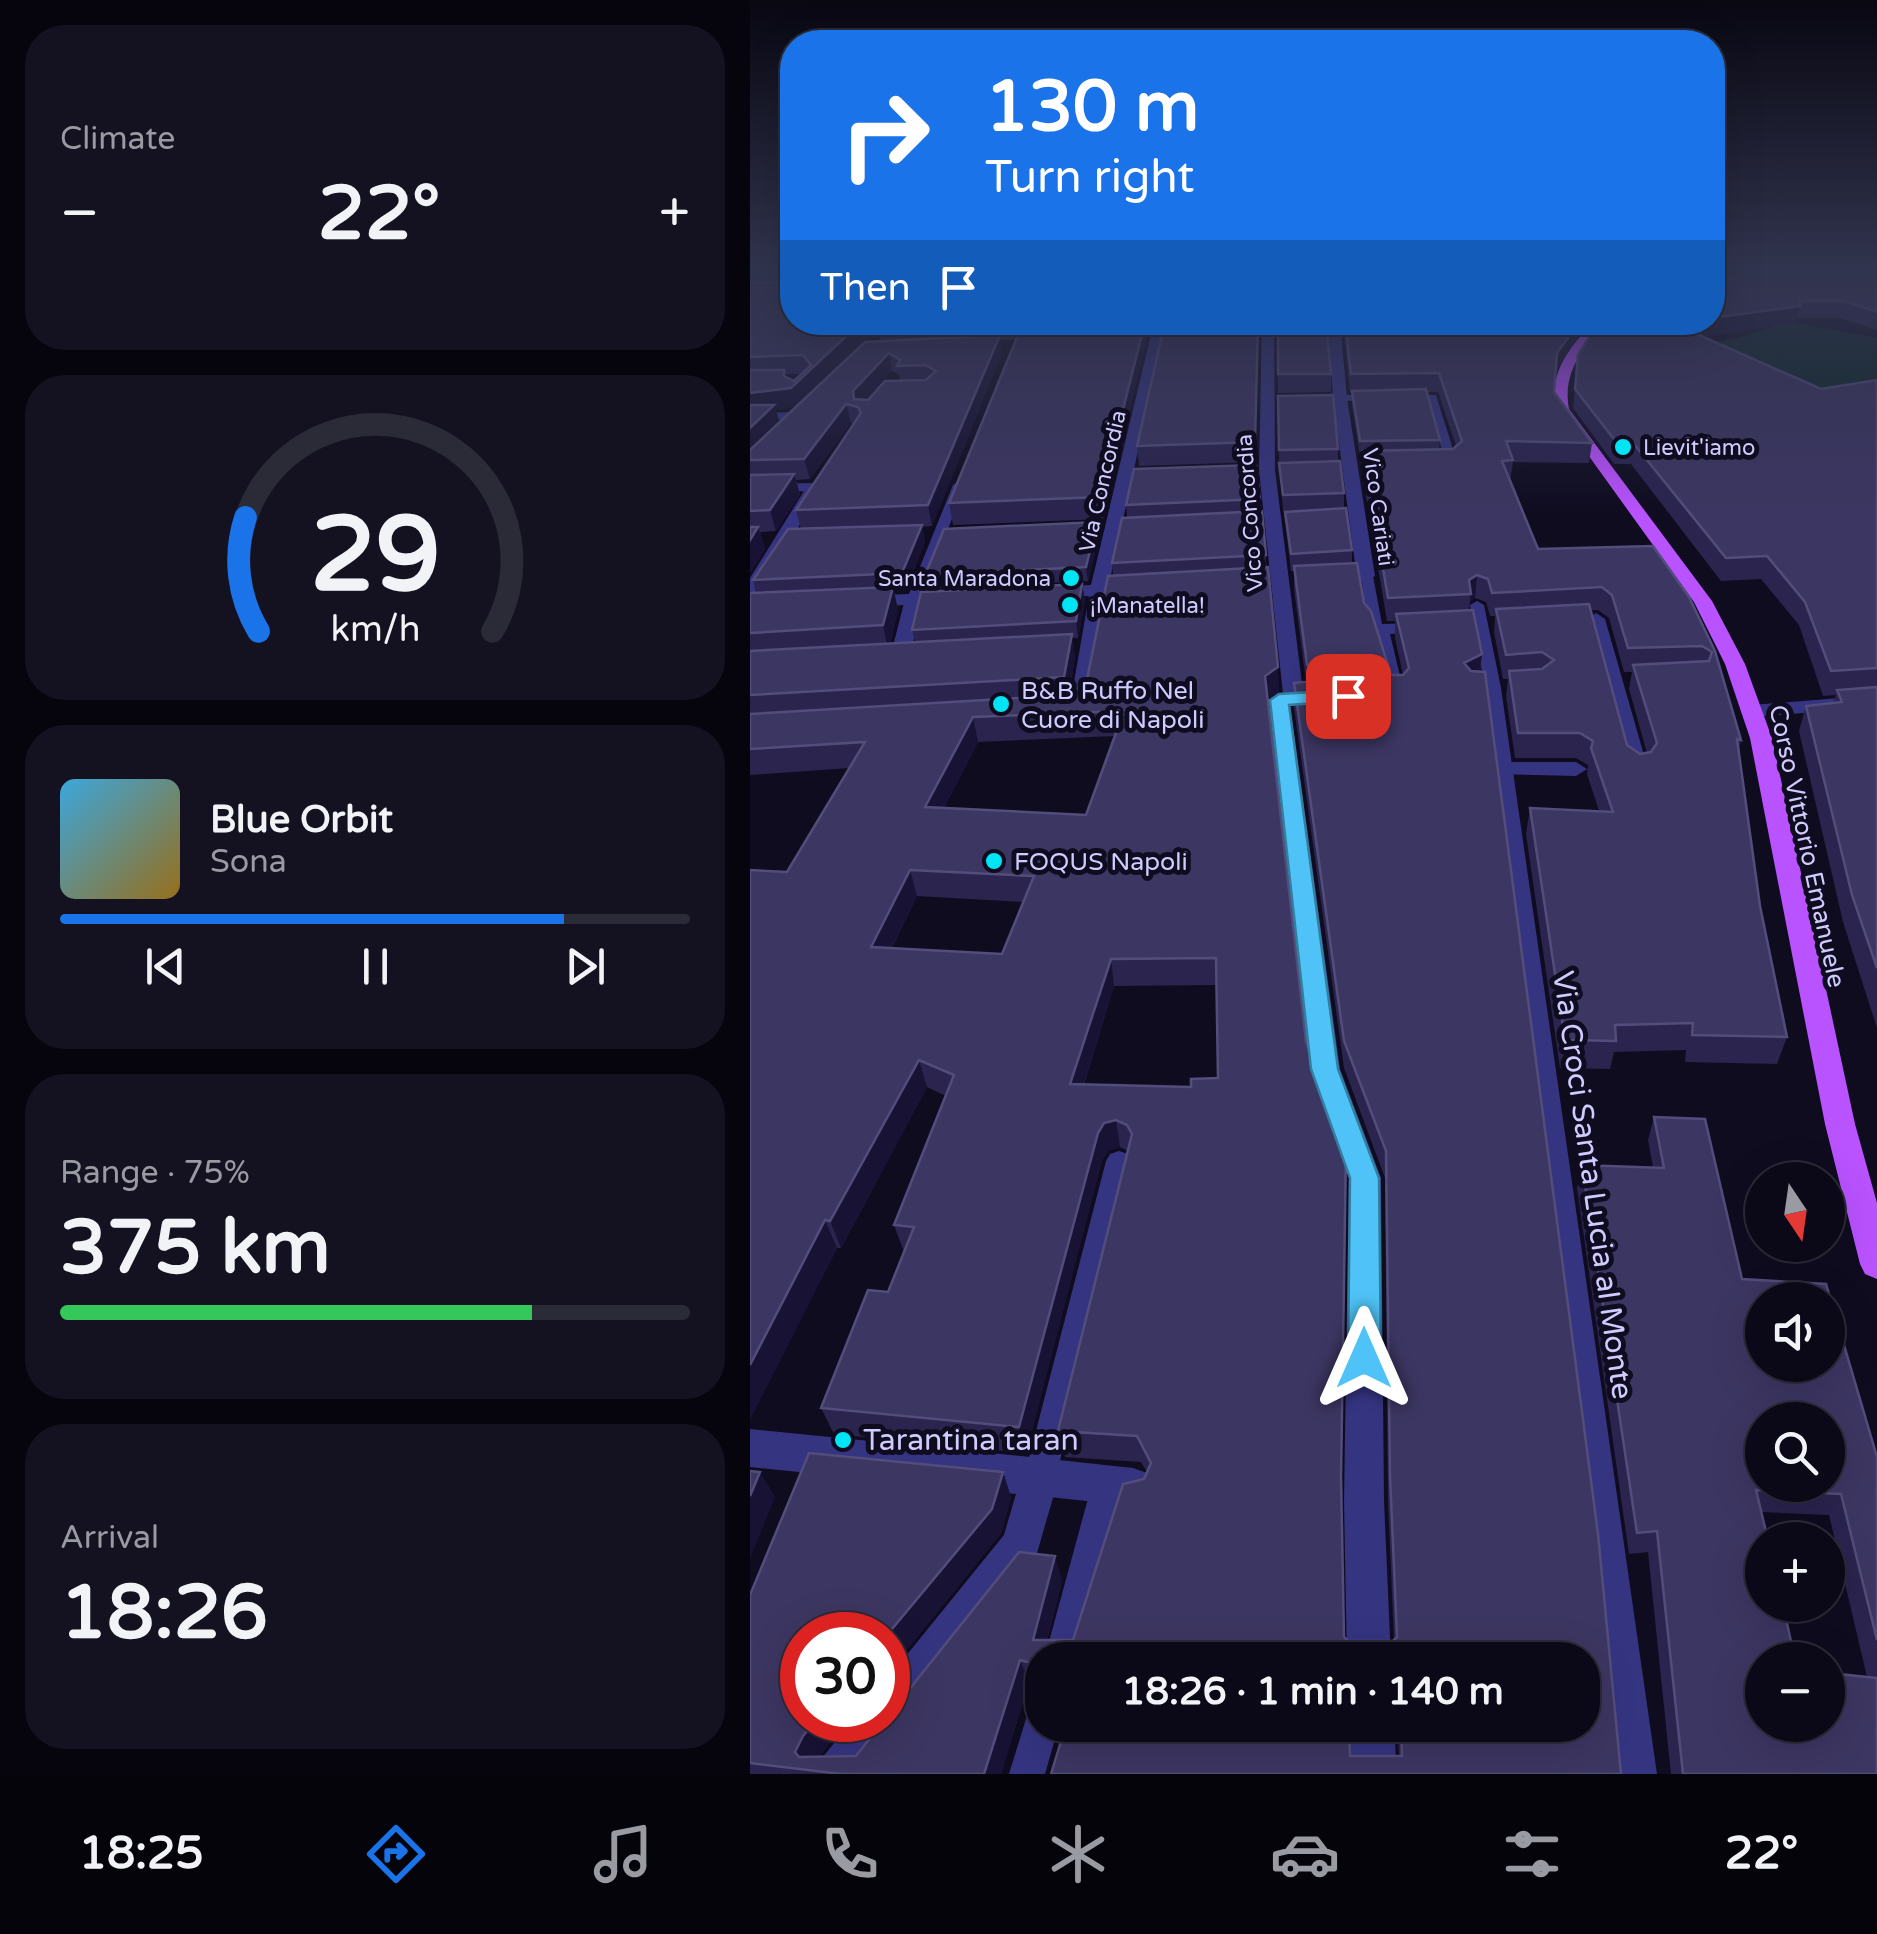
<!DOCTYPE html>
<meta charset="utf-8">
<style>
body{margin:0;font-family:"Varela Round",sans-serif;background:#141221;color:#f1f3f6;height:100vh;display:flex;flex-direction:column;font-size:38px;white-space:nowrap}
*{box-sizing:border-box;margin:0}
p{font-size:32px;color:#9a9aa2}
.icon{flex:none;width:55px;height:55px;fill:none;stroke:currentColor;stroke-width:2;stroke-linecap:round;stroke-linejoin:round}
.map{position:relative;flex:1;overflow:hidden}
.panel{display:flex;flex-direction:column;gap:25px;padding:25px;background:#06050d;width:750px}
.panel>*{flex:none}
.top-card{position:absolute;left:30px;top:30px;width:945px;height:305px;border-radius:40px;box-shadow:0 10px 40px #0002,0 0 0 2px #2b2a37;background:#1a73e8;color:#fff;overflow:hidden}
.needle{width:65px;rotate:167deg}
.fabs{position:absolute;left:995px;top:1162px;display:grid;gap:20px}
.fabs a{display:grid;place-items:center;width:100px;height:100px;border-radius:50%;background:#0b0918;box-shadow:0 10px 40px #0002,0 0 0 2px #2b2a37;font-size:50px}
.speed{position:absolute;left:30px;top:1612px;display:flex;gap:20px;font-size:50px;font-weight:700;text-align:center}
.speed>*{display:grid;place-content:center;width:130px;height:130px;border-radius:50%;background:#0b0918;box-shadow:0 10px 40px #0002,0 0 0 2px #2b2a37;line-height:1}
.speed .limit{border:15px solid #d22;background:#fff;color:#111}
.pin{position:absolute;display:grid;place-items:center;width:85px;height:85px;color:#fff;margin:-42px;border-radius:20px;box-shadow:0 5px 15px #0006}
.me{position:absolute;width:110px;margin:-55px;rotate:0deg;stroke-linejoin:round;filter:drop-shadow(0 0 8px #0008)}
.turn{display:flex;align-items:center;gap:35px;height:210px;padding:0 40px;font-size:45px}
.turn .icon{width:130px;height:130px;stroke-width:2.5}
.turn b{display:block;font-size:70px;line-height:85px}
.then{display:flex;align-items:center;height:95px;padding:0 40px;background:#0003;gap:20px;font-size:38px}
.big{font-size:75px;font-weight:700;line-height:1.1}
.panel .widget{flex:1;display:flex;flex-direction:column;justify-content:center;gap:15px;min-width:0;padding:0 35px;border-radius:40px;background:#141221}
.panel .dial{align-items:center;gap:0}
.dial svg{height:260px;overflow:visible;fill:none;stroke:#2b2a37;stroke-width:7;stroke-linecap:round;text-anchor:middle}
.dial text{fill:#f1f3f6;stroke:none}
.song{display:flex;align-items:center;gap:30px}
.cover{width:120px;height:120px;border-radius:15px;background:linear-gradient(135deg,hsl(200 70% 55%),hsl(40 70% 35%))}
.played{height:10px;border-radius:5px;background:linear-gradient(90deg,#1a73e8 80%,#2b2a37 80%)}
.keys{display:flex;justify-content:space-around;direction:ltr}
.heat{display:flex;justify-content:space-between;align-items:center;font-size:55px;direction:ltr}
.charge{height:15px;border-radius:8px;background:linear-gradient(90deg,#34c759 75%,#2b2a37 0)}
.trip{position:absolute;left:275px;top:1642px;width:575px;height:100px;border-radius:40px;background:#0b0918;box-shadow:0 10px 40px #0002,0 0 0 2px #2b2a37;font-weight:700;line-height:100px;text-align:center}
.tabs{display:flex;height:160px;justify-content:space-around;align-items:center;background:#04040a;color:#9a9aa2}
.tabs .icon{width:70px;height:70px}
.tabs .current{color:#1a73e8}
.tabs b{font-size:45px;color:#f1f3f6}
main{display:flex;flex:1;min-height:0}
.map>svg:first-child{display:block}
</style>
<main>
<section class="panel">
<div class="widget"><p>Climate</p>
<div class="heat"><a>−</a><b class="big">22°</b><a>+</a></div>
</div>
<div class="widget dial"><svg viewBox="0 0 100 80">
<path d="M14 69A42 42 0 1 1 86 69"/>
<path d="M14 69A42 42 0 0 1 10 34" stroke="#1a73e8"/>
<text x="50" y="56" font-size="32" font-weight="700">29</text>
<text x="50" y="72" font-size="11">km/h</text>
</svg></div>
<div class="widget">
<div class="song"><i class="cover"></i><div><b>Blue Orbit</b><p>Sona</p></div></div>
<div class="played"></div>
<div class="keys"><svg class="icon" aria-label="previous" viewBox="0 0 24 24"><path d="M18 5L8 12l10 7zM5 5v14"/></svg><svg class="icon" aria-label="pause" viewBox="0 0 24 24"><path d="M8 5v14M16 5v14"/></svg><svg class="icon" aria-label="next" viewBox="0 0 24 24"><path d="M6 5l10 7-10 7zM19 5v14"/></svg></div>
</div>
<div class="widget"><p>Range · 75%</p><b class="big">375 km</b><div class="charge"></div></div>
<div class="widget"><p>Arrival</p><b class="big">18:26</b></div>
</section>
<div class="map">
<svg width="1127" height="1774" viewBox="0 0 1127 1774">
<rect width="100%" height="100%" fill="#0f0c20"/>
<path fill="#0e2a29" d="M1036 321 1127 338V394L1066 405 909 357C950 344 1000 339 1036 321Z"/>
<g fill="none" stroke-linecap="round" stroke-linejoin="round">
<g fill="#353481" fill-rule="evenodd">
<path d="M686 395 707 462 701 466 684 462 694 458 678 400 571 401 566 398 571 395Z"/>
<path d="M209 481 215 485 171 599 159 602 157 599 203 485Z"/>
<path d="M0 484 64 483 70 487 64 491 0 492Z"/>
<path d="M611 573 623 576 632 624 670 623 678 628 670 633 640 634 654 693 652 696H640L638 693 624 632 617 626Z"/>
<path d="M727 601 734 605 751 688 907 1774H871L735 688 720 605Z"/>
<path d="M369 1151 378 1154 382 1161 306 1477 301 1488 290 1492 279 1488 274 1477 356 1161 360 1154Z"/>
<path d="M358 1468 369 1473 374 1484 328 1660H294L342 1484 347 1473Z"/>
<path d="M292 1704V1725H309L295 1774H259L279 1709Z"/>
</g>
<g fill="#353481" fill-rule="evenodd">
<path d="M164 594 173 599 161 651 176 657 166 663 143 662 140 658 155 599Z"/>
<path d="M846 613 855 619 898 769 895 774 887 776 876 769 837 619Z"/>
<path d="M754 762H826L837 769 826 776 746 774 743 769 746 764Z"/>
<path d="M290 1458 383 1468 397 1473 402 1487 397 1501 383 1506 290 1496 276 1491 271 1477 276 1463Z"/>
</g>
<g fill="#353481" fill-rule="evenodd">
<path d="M404 322H416L359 584 387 583 396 588 387 593 357 595 340 711 337 715 317 718 307 712 320 705 339 596 302 597 293 592 302 587 341 585Z"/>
<path d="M512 322H524L525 470 554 699 540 705 590 1069 631 1178 634 1501 641 1660H597L594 1501 599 1178 560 1069 519 700 533 694 509 470Z"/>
<path d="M578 322H590L597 398 625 576C612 585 581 587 568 578L577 573 606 571 583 398Z"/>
<path d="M57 412V418L52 419 0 421V413Z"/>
<path d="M59 483 73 486 9 593 0 598V578Z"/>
<path d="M202 592 208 593V601L112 608 103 602 112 596Z"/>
<path d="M1127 695V707L1002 717 992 711 1002 705Z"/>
<path d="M0 1429 290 1458 304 1463 309 1477 285 1560 117 1774H65L72 1758 103 1720H138V1678L254 1535 266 1494 0 1467Z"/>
<path d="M600 1725H644L647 1774H601Z"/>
</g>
<path fill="#b952ff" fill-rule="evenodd" d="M844 322H857C833 349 812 371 819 409L962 601 995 664 1022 738 1105 1124 1127 1203V1279L1115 1274 1110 1264 1075 1124 1000 738 975 664 944 602 805 409C799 373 819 347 844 322Z"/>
</g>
<g fill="#2a244f" fill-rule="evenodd">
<path d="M0 266H42V322H133L70 384 131 341 128 328 134 322H401L353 519 203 525 199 503 266 340H250L252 353 182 526 172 527 175 542 156 590 144 591 148 610 140 643 165 642 162 630 335 600 328 638H322L325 657 319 695 334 694 363 575 362 563 377 518 376 505 510 499 529 692 517 699 591 1476 594 1637 598 1641H644L638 1501 635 1178 594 1068 544 708V683L556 682 544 589V571H541L536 528 535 512 575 509 533 511 529 463 594 493V508L602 550V563L614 603 641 675H653L645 638V621H637L612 472 613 456H610L602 405V392H600L593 322H839L806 369 804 392 842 443 839 463 763 462 760 481 788 549 965 651 991 740 989 749 1010 906 1037 1037 1027 1064 935 1062 936 1050 864 1052 860 1069 810 1068 776 834 780 808 849 811 837 774 838 765 826 758H765L756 696 758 679H753L744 632 745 616H740L736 602 725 598 720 601 719 611 732 654 730 672 871 1774 600 1756H649L647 1725H832V1660H292V1686L279 1682 251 1774H0V1595L253 1472 261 1497 251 1533 138 1673V1635L52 1720H98L68 1757 106 1756 312 1580 297 1640H323L397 1472 391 1462 315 1457 308 1431 378 1151 370 1147 359 1150 352 1160 276 1453 84 1434 71 1408 138 1292 154 1252 144 1225 196 1096 177 1087 91 1248H87L0 1419V870L37 872 99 768 0 775V593H6L3 580 51 529 46 510 103 424 101 423 60 479 46 480 50 495 26 531 10 532 15 549 0 573ZM142 371 149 375 150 380 116 400ZM35 374H51L44 381 36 377ZM677 392H688L706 446 703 449 689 450 690 440ZM45 407 29 423 26 410ZM841 610H848L859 618 874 672H882L879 689 897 753 890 754 877 745ZM365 736 336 815 194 808 228 742ZM167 896 273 902 252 954 142 948ZM467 985 468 1078 441 1087 334 1084 364 986Z"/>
<path d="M1127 266V330L1090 318H1047L1046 323 951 336 1071 389 1127 380V1028L1093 922 1049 731 1056 706 1083 703 1086 695 1073 696 1049 625 1011 579 971 581 881 464H864L823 408 828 355 857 325V322H878L871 328H874Z"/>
<path d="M509 322 505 462 389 466 387 446Z"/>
<path d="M528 322 581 374V392L528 393Z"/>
<path d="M528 396 588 449V460L529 462Z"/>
<path d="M347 522 349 536 338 581 178 589 175 575Z"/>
<path d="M904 1117 992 1279 1127 1457V1774H921L898 1552 879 1554 827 1188 832 1165 903 1167 898 1140ZM1011 1512 1079 1515 1117 1677 1012 1725Z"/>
</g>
<g fill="#181334">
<path d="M964 266H1039L962 282Z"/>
<path d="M1050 306 1046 323 919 341 922 323 962 322V318Z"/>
<path d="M111 322H133L46 407 26 410 30 424 0 454V393L34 370 39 389Z"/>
<path d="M395 322H401L353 519 351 497Z"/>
<path d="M508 322H509L505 462V442Z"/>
<path d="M829 322H839L805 371 807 353Z"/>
<path d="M867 322H878L866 331Z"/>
<path d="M250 335 252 353 182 526 178 505Z"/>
<path d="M139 353 142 371 109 409 106 406 103 391Z"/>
<path d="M96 404 101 423 60 479 54 459Z"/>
<path d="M44 474 50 495 26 531 20 510Z"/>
<path d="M347 522 349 536 338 581 336 567Z"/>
<path d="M172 525 175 542 156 590 152 573Z"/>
<path d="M8 527 15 549 0 573V540Z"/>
<path d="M727 575 725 598 720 601 719 580Z"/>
<path d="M332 584 335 600 328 638 326 621Z"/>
<path d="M143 587 148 610 138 649 133 625Z"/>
<path d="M322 634 325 657 318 701 314 677Z"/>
<path d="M732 654 729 678 712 687 714 663Z"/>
<path d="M528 667 529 692 515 700V676Z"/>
<path d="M223 717 228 742 181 833 175 807Z"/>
<path d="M160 870 167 896 129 974 121 947Z"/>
<path d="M361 959 364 986 325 1111 320 1084Z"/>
<path d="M169 1060 177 1087 91 1248 80 1221Z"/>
<path d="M366 1120 370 1147 359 1150 352 1160 276 1453 269 1427 348 1133 354 1123Z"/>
<path d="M75 1220 87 1248 0 1419V1365Z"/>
<path d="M10 1472 25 1497 0 1558V1496Z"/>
<path d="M253 1472 261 1497 251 1533 138 1673 137 1635Z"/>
<path d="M305 1556 312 1580 291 1662 283 1640Z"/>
<path d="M270 1660 279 1682 251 1774H234Z"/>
<path d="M66 1720H98L59 1770 45 1752 53 1736Z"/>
</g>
<g fill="#3c3662" stroke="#534d7b" stroke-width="2.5" fill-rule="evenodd">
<path d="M0 266H42V322H111L41 388 0 393V370H34V376L44 381 61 365 53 355 0 357V282L38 283 42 274 0 270Z"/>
<path d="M1035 266H1127V312L1094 301H1050V306L962 318V278L966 280Z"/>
<path d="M134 322H260L128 328Z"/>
<path d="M264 322H395L351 497 199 503 270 330Z"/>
<path d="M415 322H508L505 442 387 446Z"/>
<path d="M528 322H576L581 374H528Z"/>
<path d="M595 322H829L807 353 804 392 842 443 756 441 763 460 752 461 788 549 903 546 939 597 965 651 991 740 987 739 1010 906 1037 1037 942 1035 943 1023 865 1025 866 1041 815 1040 780 808 863 812 841 748 843 741 830 733H768L759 671 792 669 804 660 792 652 756 655 746 609 839 604 877 745 890 754 901 752 907 743 883 665 959 661 962 652 952 646 878 648 862 595 852 587 742 593 738 579 727 575 719 580 721 594 638 598 613 451 703 449 712 441 689 373 601 374Z"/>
<path d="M883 322H926L922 323 1071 389 1127 380V668L1081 671 1055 602 1017 556 976 558 884 444 867 443 825 389 828 355 848 323 874 328Z"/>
<path d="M250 335 178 505 46 510 111 413 108 407 96 404 54 459 0 460V450L115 342ZM139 353 150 360 147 366 175 365 186 371 176 380 135 381 118 400 104 399 103 391Z"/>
<path d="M676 389 690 440 610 441 602 391Z"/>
<path d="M583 395 588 449 529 450 528 396Z"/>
<path d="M0 405H24L0 428Z"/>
<path d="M590 461 594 493 533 495 529 463Z"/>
<path d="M506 465 510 499 376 505 384 469Z"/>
<path d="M44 474 20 510 0 511V475Z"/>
<path d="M596 508 602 550 541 554 535 512Z"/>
<path d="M512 511 516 555 362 563 372 518Z"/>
<path d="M347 522 336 567 175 575 194 529Z"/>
<path d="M172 525 152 573 3 580 38 529Z"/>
<path d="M0 527H8L0 540Z"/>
<path d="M607 563 614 603 621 611 641 675H653L659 668 646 614 723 610 732 654 714 663 721 671 735 672 848 1534 871 1774H301L316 1725H599L600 1756H652L651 1725H832V1660H292V1666L270 1660 234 1774H91L0 1763V1595L59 1453 253 1472 242 1509 137 1635H52V1720H66L53 1736 45 1752 49 1757 106 1756 134 1720H138V1716L269 1552 305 1556 283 1640H323L373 1484 394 1479 401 1463 387 1436 308 1431 382 1134 377 1125 366 1120 354 1123 348 1133 269 1427 71 1408 118 1290 138 1292 164 1227 144 1225 204 1075 169 1060 80 1221 75 1220 0 1365V870L37 872 115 742 0 749V714L334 694 358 576 518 567 528 667 515 676 556 1042 596 1151 591 1476 594 1637 598 1641H643L647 1637 640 1476 636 1151 594 1041 544 683 605 678 610 671 598 663 557 665 544 566ZM374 711 336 815 175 807 223 717ZM160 870 284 876 252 954 121 947ZM466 958 468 1078 441 1079V1087L320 1084 361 959Z"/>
<path d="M332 584 326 621 162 630 171 592Z"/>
<path d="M143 587 133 625 0 633V593Z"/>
<path d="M322 634 314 677 0 695V651Z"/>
<path d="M1127 687V968L1102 895 1056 706 1092 702 1087 690Z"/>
<path d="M904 1117 955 1119 992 1279 1076 1284 1127 1457V1640L1091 1494 1006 1490 1018 1540H1012V1605H1033L1045 1660H1012V1725H1078V1673L1127 1678V1774H933L907 1531 887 1533 832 1165 914 1168ZM1012 1300H1078V1365H1012ZM1012 1420H1078V1485H1012Z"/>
<path d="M0 1471 10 1472 0 1496Z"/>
</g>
<linearGradient id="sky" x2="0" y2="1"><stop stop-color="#080712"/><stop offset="0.52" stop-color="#31344e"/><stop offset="1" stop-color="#31344e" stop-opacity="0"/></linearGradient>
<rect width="1127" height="514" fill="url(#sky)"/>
<path fill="#4fc3f7" stroke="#337fa1" stroke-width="2.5" d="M598 690 605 692V700L539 705 588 1069 629 1178 631 1358 626 1368 614 1373 603 1368 598 1358 600 1178 561 1069 520 700 529 694Z"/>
<g fill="#00e5f6" stroke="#0f0c20" stroke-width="4">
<circle cx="873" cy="447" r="10"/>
<circle cx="321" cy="578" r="10"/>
<circle cx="320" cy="605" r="10"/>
<circle cx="251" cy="704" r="10"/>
<circle cx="244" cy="861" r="10"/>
<circle cx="93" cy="1440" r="10"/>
</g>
<g text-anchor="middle" stroke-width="10" stroke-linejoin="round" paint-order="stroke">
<g font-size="22" fill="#cfcbff" stroke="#0f0c20" text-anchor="start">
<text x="893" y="455">Lievit'iamo</text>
<text x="301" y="586" text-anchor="end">Santa Maradona</text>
<text x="340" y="613">¡Manatella!</text>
</g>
<g font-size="22" fill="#cfcbff" stroke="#0f0c20">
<text transform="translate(352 481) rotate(-77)" y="8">Via Concordia</text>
<text transform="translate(629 507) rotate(82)" y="8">Vico Cariati</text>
<text transform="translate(499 513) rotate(-94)" y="8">Vico Concordia</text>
</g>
<g font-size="25" fill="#cfcbff" stroke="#0f0c20" text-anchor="start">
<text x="271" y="699">B&amp;B Ruffo Nel<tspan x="271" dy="29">Cuore di Napoli</tspan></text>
<text x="264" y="870">FOQUS Napoli</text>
</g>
<g font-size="25" fill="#cfcbff" stroke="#0f0c20">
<text transform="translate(1058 846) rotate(78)" y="9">Corso Vittorio Emanuele</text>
</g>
<g font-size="30" fill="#cfcbff" stroke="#0f0c20">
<text transform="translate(843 1185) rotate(82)" y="10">Via Croci Santa Lucia al Monte</text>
</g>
<g font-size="30" fill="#cfcbff" stroke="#0f0c20" text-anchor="start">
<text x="113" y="1450">Tarantina taran</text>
</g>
</g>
</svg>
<div class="fabs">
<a><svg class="needle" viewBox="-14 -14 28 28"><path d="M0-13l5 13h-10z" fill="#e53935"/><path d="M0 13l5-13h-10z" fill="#9a9aa2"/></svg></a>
<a><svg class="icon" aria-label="sound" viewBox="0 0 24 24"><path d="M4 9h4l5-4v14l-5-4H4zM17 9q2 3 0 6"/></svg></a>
<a><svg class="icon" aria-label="search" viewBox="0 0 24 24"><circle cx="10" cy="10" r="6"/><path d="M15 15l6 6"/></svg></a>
<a>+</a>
<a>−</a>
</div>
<div class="speed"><div class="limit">30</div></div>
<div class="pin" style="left:598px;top:696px;background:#d93025"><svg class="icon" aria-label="arrive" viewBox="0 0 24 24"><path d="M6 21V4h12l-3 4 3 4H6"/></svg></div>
<svg class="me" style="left:614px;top:1358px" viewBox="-20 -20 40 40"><path d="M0-17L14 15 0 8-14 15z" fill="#4fc3f7" stroke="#fff" stroke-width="4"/></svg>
<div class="trip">18:26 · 1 min · 140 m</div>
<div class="top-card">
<div class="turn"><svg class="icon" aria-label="right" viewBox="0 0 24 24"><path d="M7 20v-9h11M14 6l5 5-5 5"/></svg><div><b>130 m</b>Turn right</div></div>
<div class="then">Then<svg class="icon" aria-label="arrive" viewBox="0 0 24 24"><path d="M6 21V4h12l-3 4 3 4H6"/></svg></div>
</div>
</div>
</main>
<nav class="tabs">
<b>18:25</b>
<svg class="icon current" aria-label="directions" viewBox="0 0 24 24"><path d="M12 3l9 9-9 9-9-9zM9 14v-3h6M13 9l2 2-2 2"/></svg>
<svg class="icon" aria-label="music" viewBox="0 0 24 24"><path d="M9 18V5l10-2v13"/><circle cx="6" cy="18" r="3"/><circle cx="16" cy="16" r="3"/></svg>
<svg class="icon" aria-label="phone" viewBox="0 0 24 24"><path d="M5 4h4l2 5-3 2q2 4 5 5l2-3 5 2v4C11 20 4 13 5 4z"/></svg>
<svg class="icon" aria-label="climate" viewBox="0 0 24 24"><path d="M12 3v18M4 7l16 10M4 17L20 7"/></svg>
<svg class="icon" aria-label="car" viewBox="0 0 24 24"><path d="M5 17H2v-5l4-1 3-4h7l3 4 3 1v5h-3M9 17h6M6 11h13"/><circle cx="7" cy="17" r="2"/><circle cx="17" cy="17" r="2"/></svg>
<svg class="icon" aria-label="filters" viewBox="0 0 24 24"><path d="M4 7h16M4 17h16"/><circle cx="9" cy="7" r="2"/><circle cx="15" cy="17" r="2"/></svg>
<b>22°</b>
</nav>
